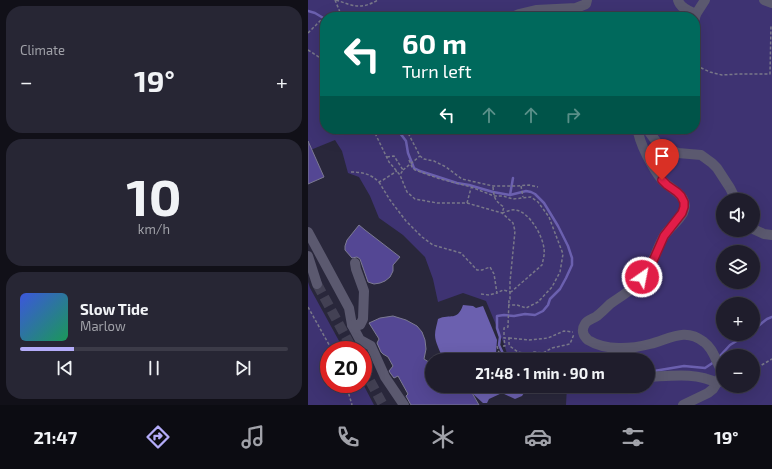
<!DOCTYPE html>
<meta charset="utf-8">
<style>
body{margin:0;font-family:"Exo 2",sans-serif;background:#272634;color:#f1f3f6;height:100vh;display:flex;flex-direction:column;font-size:15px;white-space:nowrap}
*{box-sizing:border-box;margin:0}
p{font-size:13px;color:#a1a2a9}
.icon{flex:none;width:22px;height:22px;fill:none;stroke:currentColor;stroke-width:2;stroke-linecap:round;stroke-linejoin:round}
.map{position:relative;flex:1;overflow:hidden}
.panel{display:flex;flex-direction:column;gap:6px;padding:6px;background:#111018;width:308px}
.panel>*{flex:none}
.hud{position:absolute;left:12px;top:12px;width:380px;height:122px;border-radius:16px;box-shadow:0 4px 16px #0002,0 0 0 1px #3c3b48;background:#00695c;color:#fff;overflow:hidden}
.controls{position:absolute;left:408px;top:193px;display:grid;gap:8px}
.controls a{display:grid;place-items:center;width:44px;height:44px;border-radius:50%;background:#1f1d2c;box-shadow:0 4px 16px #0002,0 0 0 1px #3c3b48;font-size:20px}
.speed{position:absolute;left:12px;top:341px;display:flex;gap:8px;font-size:20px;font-weight:700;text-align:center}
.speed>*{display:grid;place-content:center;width:52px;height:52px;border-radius:50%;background:#1f1d2c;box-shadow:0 4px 16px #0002,0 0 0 1px #3c3b48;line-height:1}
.speed .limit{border:6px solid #d22;background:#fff;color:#111}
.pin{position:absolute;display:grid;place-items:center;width:34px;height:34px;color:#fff;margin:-41px -17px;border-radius:50% 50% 50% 0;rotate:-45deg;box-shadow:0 0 4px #0007}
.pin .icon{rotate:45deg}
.me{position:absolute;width:44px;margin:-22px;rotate:33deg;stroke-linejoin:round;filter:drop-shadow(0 0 3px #0008)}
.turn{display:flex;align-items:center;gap:14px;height:84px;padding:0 16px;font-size:18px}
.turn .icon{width:52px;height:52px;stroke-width:2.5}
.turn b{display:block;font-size:28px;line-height:34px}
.lanes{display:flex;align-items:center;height:38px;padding:0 16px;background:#0003;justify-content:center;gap:20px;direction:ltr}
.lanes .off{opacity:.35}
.big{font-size:30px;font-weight:700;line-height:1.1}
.panel .card{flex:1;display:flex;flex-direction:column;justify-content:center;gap:6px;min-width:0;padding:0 14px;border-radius:16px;background:#272634}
.panel .dial{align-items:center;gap:0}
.dial b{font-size:52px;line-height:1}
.song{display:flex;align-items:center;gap:12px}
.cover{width:48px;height:48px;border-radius:6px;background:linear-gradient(135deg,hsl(230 70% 55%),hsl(150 70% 35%))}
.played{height:4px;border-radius:2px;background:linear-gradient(90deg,#b4acf9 20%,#3c3b48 20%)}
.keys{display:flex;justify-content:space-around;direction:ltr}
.heat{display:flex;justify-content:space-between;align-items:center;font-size:22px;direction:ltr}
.trip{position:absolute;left:117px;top:353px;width:230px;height:40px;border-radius:20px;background:#1f1d2c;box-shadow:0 4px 16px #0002,0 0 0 1px #3c3b48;font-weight:700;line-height:40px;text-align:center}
.tab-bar{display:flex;height:64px;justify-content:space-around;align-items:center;background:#0c0c12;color:#a1a2a9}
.tab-bar .icon{width:28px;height:28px}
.tab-bar .on{color:#b4acf9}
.tab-bar b{font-size:18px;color:#f1f3f6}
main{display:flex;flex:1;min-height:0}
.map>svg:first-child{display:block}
</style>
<main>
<section class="panel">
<div class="card"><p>Climate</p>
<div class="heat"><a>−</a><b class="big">19°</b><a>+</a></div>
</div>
<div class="card dial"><b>10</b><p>km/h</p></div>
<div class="card">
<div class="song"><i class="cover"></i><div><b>Slow Tide</b><p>Marlow</p></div></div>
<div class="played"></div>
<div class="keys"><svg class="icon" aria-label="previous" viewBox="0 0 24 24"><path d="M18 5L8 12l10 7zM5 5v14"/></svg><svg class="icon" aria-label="pause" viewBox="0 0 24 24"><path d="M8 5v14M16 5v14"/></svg><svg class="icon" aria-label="next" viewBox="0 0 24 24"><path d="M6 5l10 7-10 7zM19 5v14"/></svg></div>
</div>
</section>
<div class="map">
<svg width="464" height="405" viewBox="0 0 464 405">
<rect width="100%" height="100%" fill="#29273b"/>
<g fill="#3e3372" fill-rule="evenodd">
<path d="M0 0H464V405H258L259 386H340V360H201L196 344 178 301 155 293 130 302 125 279 117 257 95 235 71 218 62 196 51 177 40 173 34 151 27 140 0 151ZM17 17H387V129H17ZM415 200H445V230H415ZM415 252H445V282H415ZM415 304H445V334H415ZM415 356H445V386H415Z"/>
<path d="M0 282 2 288 36 350H21V384H55L66 405H0Z"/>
</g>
<g fill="#6b60af">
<path d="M155 305 165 306 168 308 175 306 189 340 188 353 189 360H181L178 359 174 360H135C133 352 127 343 127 335 127 330 129 324 130 319 143 313 149 322 155 305Z"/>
<path d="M171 386H204V391L216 393 214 396 207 399 194 393 181 399 179 403H175L165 394 163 391 168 390Z"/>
</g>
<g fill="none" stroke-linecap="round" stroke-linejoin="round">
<g stroke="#6b60af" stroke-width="2.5">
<path d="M0 11 7 13 17 19"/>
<path d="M89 129 98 141 100 153 106 168 112 171 149 183 161 185 185 192 202 195 218 191 223 192 227 194 236 203 250 226 260 246 264 258V265L258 278 252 289 242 299 240 305 235 311 227 315 217 314 206 316 196 315 189 316V328L192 337 191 345 198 360"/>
<path d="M202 195 205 178"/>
<path d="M445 330 459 319 464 317"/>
<path d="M411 357 422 345 440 334"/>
<path d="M340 372 376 366 397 368 406 362"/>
<path d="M239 386 242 389 255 386"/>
</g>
</g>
<g fill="#544794" stroke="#7c7a92">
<path d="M0 141 16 177 0 184Z"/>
<path d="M51 225 57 230 92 257 85 265V271L82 277 77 281 72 283 66 284 60 282 52 259 49 257 44 258 37 250V246L39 240Z"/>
<path d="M85 316 98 320 109 326 114 332 117 340 118 349 116 359 124 364V386H167L163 391 171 405H103L98 396 100 394 90 376 86 378 83 374 81 371 85 366 80 357 75 354 73 352 69 343 71 339 61 323 72 318Z"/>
</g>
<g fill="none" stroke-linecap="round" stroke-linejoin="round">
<g stroke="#434154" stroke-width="10" stroke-dasharray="10 5" stroke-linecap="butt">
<path d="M9 284 45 350"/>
<path d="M55 368 75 405"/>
</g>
<g stroke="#797889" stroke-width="1.5" stroke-dasharray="3 2" stroke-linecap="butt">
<path d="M27 0 34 17"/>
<path d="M28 0C46 6 52 10 70 0"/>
<path d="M0 33 13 20 17 23"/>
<path d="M0 50 17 61"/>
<path d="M387 60 391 67 402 72 414 75 431 74H462L463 26 464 25"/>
<path d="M65 129 81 162 92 175 99 192 107 199 129 203H159L194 213 205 223 207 231 202 282V299H201L200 327 196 328V338H201V344L203 347 210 352 219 354 226 352 235 353 244 348 262 344 266 334"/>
<path d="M98 129 112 156 116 159 126 161 138 167 154 179 185 186H208L221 185 230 187"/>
<path d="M79 157 86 156 95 170 92 175"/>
<path d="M101 160 104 167 107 170 132 179 163 187 186 196H195L205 199 223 197 230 202 241 217 247 233 255 254 252 272 244 287 230 302 218 308 209 305H200"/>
<path d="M95 170 112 156"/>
<path d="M43 172C54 172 63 174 71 182L75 180 89 171"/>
<path d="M71 182 82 200 98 221 114 237 125 245 153 253 169 270H174L182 267 186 274 189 293 195 290 203 292"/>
<path d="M213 186 215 197"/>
<path d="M185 187C186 198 187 201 196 207L194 213"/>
<path d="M159 203 163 188"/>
<path d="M194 213C198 212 203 209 207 210 221 211 235 236 236 249 237 254 235 260 234 265L203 292"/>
<path d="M349 272 354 275"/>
<path d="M173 294 181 295 189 293"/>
<path d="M0 307 24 350"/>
<path d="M201 338 221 340 240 338 256 331 265 332"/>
<path d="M189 346 192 356 194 360"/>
<path d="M195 346H197L196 338"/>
<path d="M445 370 464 359"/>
<path d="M38 384 44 405"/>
<path d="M220 392 221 386"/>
</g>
<g stroke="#5b596f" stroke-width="10">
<path d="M370 0C372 8 381 11 388 14L387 18"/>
<path d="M456 0 464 3"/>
<path d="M388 14 397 0"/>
<path d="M204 17 211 14 228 10 268 8 278 4 279 0"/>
<path d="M330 129C330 142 346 170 354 180 363 190 383 196 375 213 370 222 361 228 356 236 352 243 349 251 346 258 341 269 333 280 324 288 318 294 310 298 302 304 298 308 294 312 289 316 285 319 279 320 277 324 273 330 275 336 280 340 298 351 323 349 342 344 362 339 377 327 396 342 406 349 408 363 415 373L405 389 400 393 375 405"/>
<path d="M339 129 350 144 362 150 370 153 393 155 404 163 409 168 422 188 428 200"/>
<path d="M445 229 456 234 464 235"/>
<path d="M0 232 41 308 44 325 52 340 63 346 77 377 96 405"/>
<path d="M0 256 9 284"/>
<path d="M44 325H52L55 319 56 291 48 269 47 263"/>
<path d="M340 377C363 376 388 372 409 383"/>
</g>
</g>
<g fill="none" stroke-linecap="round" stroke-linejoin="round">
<g stroke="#92132f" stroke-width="10">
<path id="route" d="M334 277 345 261 356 236 374 213 376 207V202L373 196 369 192 359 185 354 180"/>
</g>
<use href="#route" stroke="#e11d48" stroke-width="7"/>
</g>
</svg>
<div class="controls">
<a><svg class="icon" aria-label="sound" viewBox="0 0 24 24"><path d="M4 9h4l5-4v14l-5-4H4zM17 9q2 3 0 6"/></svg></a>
<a><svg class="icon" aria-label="layers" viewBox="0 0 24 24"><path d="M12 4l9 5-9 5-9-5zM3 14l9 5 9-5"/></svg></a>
<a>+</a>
<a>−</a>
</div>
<div class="speed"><div class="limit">20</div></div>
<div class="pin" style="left:354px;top:180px;background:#d93025"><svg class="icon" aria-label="arrive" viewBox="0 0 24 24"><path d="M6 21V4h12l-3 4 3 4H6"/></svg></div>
<svg class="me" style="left:334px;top:277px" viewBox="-20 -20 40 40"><circle r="17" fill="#e11d48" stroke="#fff" stroke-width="3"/><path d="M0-11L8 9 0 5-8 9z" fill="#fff"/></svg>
<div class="trip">21:48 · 1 min · 90 m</div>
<div class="hud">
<div class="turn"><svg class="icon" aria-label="left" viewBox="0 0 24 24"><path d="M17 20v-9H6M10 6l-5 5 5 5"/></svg><div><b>60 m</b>Turn left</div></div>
<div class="lanes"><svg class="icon" aria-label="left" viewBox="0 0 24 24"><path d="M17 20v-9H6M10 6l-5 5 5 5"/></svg><svg class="icon off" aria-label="ahead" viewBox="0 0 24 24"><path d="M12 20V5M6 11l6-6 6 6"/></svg><svg class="icon off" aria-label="ahead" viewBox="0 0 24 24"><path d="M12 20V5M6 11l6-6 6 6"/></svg><svg class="icon off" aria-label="right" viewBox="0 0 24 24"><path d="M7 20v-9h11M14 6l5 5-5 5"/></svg></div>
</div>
</div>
</main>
<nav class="tab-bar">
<b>21:47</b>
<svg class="icon on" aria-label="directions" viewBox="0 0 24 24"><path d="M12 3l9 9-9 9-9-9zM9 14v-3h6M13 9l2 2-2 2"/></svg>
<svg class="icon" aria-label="music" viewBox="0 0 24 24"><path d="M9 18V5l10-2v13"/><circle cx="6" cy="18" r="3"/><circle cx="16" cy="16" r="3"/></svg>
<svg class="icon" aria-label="phone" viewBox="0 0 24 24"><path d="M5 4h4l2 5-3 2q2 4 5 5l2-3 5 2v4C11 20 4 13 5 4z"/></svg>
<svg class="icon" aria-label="climate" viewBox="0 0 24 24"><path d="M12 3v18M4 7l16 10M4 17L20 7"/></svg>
<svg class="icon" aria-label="car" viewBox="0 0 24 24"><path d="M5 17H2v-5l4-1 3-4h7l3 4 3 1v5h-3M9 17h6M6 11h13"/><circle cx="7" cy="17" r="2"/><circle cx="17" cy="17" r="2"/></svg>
<svg class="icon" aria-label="filters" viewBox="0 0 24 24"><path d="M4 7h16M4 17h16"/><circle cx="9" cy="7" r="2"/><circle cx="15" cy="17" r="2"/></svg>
<b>19°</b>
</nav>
